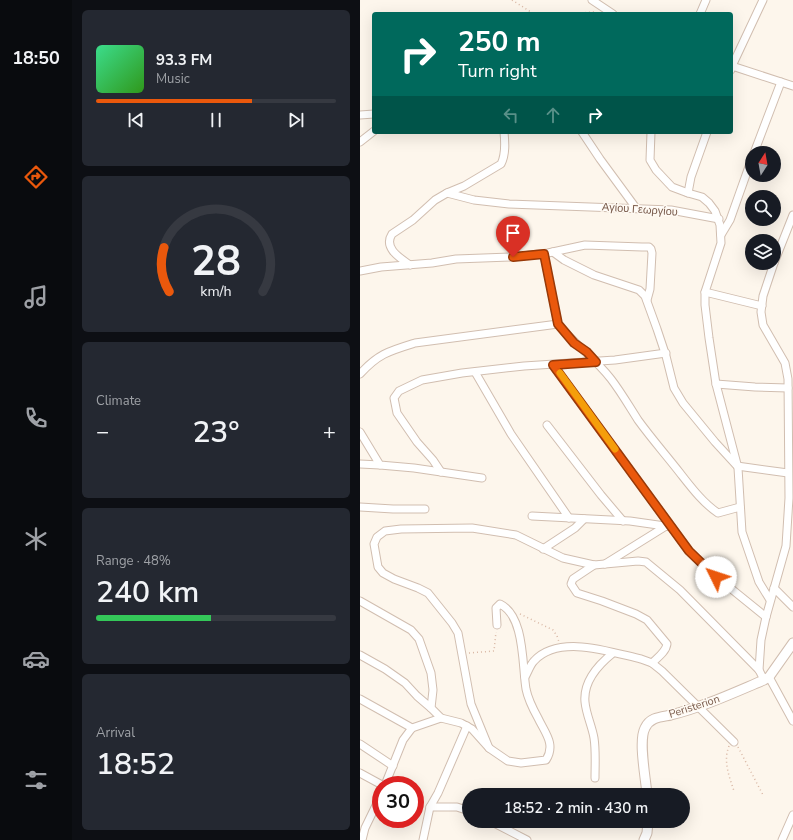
<!DOCTYPE html>
<meta charset="utf-8">
<style>
body{margin:0;font-family:"Nunito Sans",sans-serif;background:#242831;color:#f1f3f6;height:100vh;display:flex;flex-direction:column;font-size:15px;white-space:nowrap}
*{box-sizing:border-box;margin:0}
p{font-size:13px;color:#9ea1a6}
.icon{flex:none;width:22px;height:22px;fill:none;stroke:currentColor;stroke-width:2;stroke-linecap:round;stroke-linejoin:round}
.map{position:relative;flex:1;overflow:hidden}
.sheet{display:flex;flex-direction:column;gap:10px;padding:10px;background:#0d0f14;width:288px}
.sheet>*{flex:none}
.top-card{position:absolute;left:12px;top:12px;width:361px;height:122px;border-radius:4px;box-shadow:0 4px 16px #0002;background:#00695c;color:#fff;overflow:hidden}
.needle{width:26px;rotate:11deg}
.tools{position:absolute;left:385px;top:146px;display:grid;gap:8px}
.tools a{display:grid;place-items:center;width:36px;height:36px;border-radius:50%;background:#171b24;box-shadow:0 4px 16px #0002;font-size:20px}
.speed{position:absolute;left:12px;top:776px;display:flex;gap:8px;font-size:20px;font-weight:700;text-align:center}
.speed>*{display:grid;place-content:center;width:52px;height:52px;border-radius:50%;background:#171b24;box-shadow:0 4px 16px #0002;line-height:1}
.speed .limit{border:6px solid #d22;background:#fff;color:#111}
.pin{position:absolute;display:grid;place-items:center;width:34px;height:34px;color:#fff;margin:-41px -17px;border-radius:50% 50% 50% 0;rotate:-45deg;box-shadow:0 0 4px #0007}
.pin .icon{rotate:45deg}
.me{position:absolute;width:44px;margin:-22px;rotate:311deg;stroke-linejoin:round;filter:drop-shadow(0 0 3px #0008)}
.turn{display:flex;align-items:center;gap:14px;height:84px;padding:0 20px;font-size:18px}
.turn .icon{width:52px;height:52px;stroke-width:2.5}
.turn b{display:block;font-size:28px;line-height:34px}
.lanes{display:flex;align-items:center;height:38px;padding:0 20px;background:#0003;justify-content:center;gap:20px;direction:ltr}
.lanes .off{opacity:.35}
.big{font-size:30px;font-weight:600;line-height:1.1}
.sheet .card{flex:1;display:flex;flex-direction:column;justify-content:center;gap:6px;min-width:0;padding:0 14px;border-radius:6px;background:#242831}
.sheet .dial{align-items:center;gap:0}
.dial svg{height:104px;overflow:visible;fill:none;stroke:#363941;stroke-width:7;stroke-linecap:round;text-anchor:middle}
.dial text{fill:#f1f3f6;stroke:none}
.song{display:flex;align-items:center;gap:12px}
.cover{width:48px;height:48px;border-radius:6px;background:linear-gradient(135deg,hsl(150 70% 55%),hsl(110 70% 35%))}
.played{height:4px;border-radius:2px;background:linear-gradient(90deg,#ea580c 65%,#363941 65%)}
.keys{display:flex;justify-content:space-around;direction:ltr}
.heat{display:flex;justify-content:space-between;align-items:center;font-size:22px;direction:ltr}
.charge{height:6px;border-radius:3px;background:linear-gradient(90deg,#34c759 48%,#363941 0)}
.trip{position:absolute;left:102px;top:788px;width:228px;height:40px;border-radius:20px;background:#171b24;box-shadow:0 4px 16px #0002;font-weight:600;line-height:40px;text-align:center}
main{display:flex;flex:1;min-height:0}
.tab-bar{display:flex;flex-direction:column;width:72px;justify-content:space-around;align-items:center;background:#090b0e;color:#9ea1a6}
.tab-bar .icon{width:28px;height:28px}
.tab-bar .current{color:#ea580c}
.tab-bar b{font-size:18px;color:#f1f3f6}
.map>svg:first-child{display:block}
</style>
<main>
<nav class="tab-bar">
<b>18:50</b>
<svg class="icon current" aria-label="directions" viewBox="0 0 24 24"><path d="M12 3l9 9-9 9-9-9zM9 14v-3h6M13 9l2 2-2 2"/></svg>
<svg class="icon" aria-label="music" viewBox="0 0 24 24"><path d="M9 18V5l10-2v13"/><circle cx="6" cy="18" r="3"/><circle cx="16" cy="16" r="3"/></svg>
<svg class="icon" aria-label="phone" viewBox="0 0 24 24"><path d="M5 4h4l2 5-3 2q2 4 5 5l2-3 5 2v4C11 20 4 13 5 4z"/></svg>
<svg class="icon" aria-label="climate" viewBox="0 0 24 24"><path d="M12 3v18M4 7l16 10M4 17L20 7"/></svg>
<svg class="icon" aria-label="car" viewBox="0 0 24 24"><path d="M5 17H2v-5l4-1 3-4h7l3 4 3 1v5h-3M9 17h6M6 11h13"/><circle cx="7" cy="17" r="2"/><circle cx="17" cy="17" r="2"/></svg>
<svg class="icon" aria-label="filters" viewBox="0 0 24 24"><path d="M4 7h16M4 17h16"/><circle cx="9" cy="7" r="2"/><circle cx="15" cy="17" r="2"/></svg>
</nav>
<section class="sheet">
<div class="card">
<div class="song"><i class="cover"></i><div><b>93.3 FM</b><p>Music</p></div></div>
<div class="played"></div>
<div class="keys"><svg class="icon" aria-label="previous" viewBox="0 0 24 24"><path d="M18 5L8 12l10 7zM5 5v14"/></svg><svg class="icon" aria-label="pause" viewBox="0 0 24 24"><path d="M8 5v14M16 5v14"/></svg><svg class="icon" aria-label="next" viewBox="0 0 24 24"><path d="M6 5l10 7-10 7zM19 5v14"/></svg></div>
</div>
<div class="card dial"><svg viewBox="0 0 100 80">
<path d="M14 69A42 42 0 1 1 86 69"/>
<path d="M14 69A42 42 0 0 1 10 35" stroke="#ea580c"/>
<text x="50" y="56" font-size="32" font-weight="700">28</text>
<text x="50" y="72" font-size="11">km/h</text>
</svg></div>
<div class="card"><p>Climate</p>
<div class="heat"><a>−</a><b class="big">23°</b><a>+</a></div>
</div>
<div class="card"><p>Range · 48%</p><b class="big">240 km</b><div class="charge"></div></div>
<div class="card"><p>Arrival</p><b class="big">18:52</b></div>
</section>
<div class="map">
<svg width="433" height="840" viewBox="0 0 433 840">
<rect width="100%" height="100%" fill="#fdf6ec"/>
<g fill="none" stroke-linecap="round" stroke-linejoin="round">
<g stroke="#d1beb0" stroke-width="9">
<g id="minor">
<path d="M232 0 253 14"/>
<path d="M340 14 346 0"/>
<path d="M371 66H372L403 0"/>
<path d="M371 70 372 66 433 86"/>
<path d="M0 115 14 114"/>
<path d="M144 132C145 142 146 154 141 164L104 186 87 193 114 200 149 204 311 210 359 219"/>
<path d="M222 132 240 159 276 208"/>
<path d="M291 132 290 160 296 170 312 187 328 193"/>
<path d="M347 132 331 177 328 193 342 197 349 203 355 211 360 225 361 243 345 292V305L349 338 356 384 378 468 382 532 399 582 410 600"/>
<path d="M0 142 14 131"/>
<path d="M394 153 421 82"/>
<path d="M361 235 370 220 392 158"/>
<path d="M193 252 204 260 234 275 279 290 285 296 297 329 306 356 314 388 323 403 355 442 377 466 428 473"/>
<path d="M414 263 433 215"/>
<path d="M50 265C40 258 23 248 32 234L53 220 75 200 87 193"/>
<path d="M0 271 21 267 72 263 96 259 153 257 188 253 225 245 282 247H289L291 249 292 253 290 289 287 300"/>
<path d="M345 292 402 306"/>
<path d="M198 324C214 344 235 358 251 379 261 392 269 406 278 420 291 438 306 455 320 473 331 487 343 503 358 513L380 507"/>
<path d="M193 365 329 551 348 570 406 617"/>
<path d="M115 372 151 434 209 518"/>
<path d="M0 374C18 354 29 351 55 343L198 324 184 254"/>
<path d="M356 384 395 387 428 388"/>
<path d="M187 425 241 495 263 521"/>
<path d="M0 432 20 465 54 468 122 478"/>
<path d="M0 464 20 465"/>
<path d="M81 472 73 460 57 442 37 413 34 398 39 391 62 380 102 373 164 366 255 360 306 353"/>
<path d="M0 507 33 509H65"/>
<path d="M172 516 270 521 312 527"/>
<path d="M183 549 215 528 224 519"/>
<path d="M245 564 306 526"/>
<path d="M234 565 213 579 211 584 217 593 242 601 276 614 287 620 307 644C306 652 297 658 292 663"/>
<path d="M414 588 433 607"/>
<path d="M0 601 51 630 59 639 71 673 73 690 71 708 81 718 101 723 112 729 129 748 148 761 161 763 186 760C196 744 185 733 178 718 173 709 168 699 166 689 162 665 165 616 140 604L136 608 137 625"/>
<path d="M0 655 25 669 45 683 57 696 71 708"/>
<path d="M399 670 401 640 406 617 426 546 429 498 428 379 425 363 403 325 401 312 403 296 414 263"/>
<path d="M165 677C168 672 170 665 174 661 199 634 250 652 281 659L292 663 302 671 374 742"/>
<path d="M409 677 433 721"/>
<path d="M0 699 52 728"/>
<path d="M0 744 33 766"/>
<path d="M129 748 111 704 98 633 92 623 68 593 58 588 34 579 23 573 18 567 14 544 17 537 25 531 41 529 112 528 156 535 203 558 234 565 278 561 286 562 320 590 399 670 404 680"/>
<path d="M0 773 22 785"/>
<path d="M235 778C235 765 236 751 234 738 232 726 226 714 225 702 223 681 238 665 253 653"/>
<path d="M25 785 43 740 52 728 81 718"/>
<path d="M70 807 78 793 107 726"/>
<path d="M130 821 167 840"/>
<path d="M2 840 5 828 21 795"/>
<path d="M63 840 70 807H97L109 811"/>
<path d="M422 840 433 815"/>
</g>
</g>
<g stroke="#d1beb0" stroke-width="11">
<g id="tertiary">
<path d="M287 795C286 779 278 741 285 728 290 717 301 717 311 715 343 707 373 693 404 680L409 677 433 643"/>
<path d="M284 840 287 833 288 821"/>
</g>
</g>
<g stroke="#d9b8a5" stroke-width="1.5" stroke-dasharray="1 3" stroke-linecap="butt">
<path d="M152 0 174 14"/>
<path d="M209 14 233 12 239 14"/>
<path d="M160 614 193 630 197 636 199 642"/>
<path d="M109 653 134 651 136 632"/>
<path d="M369 746C363 761 369 776 374 791"/>
<path d="M378 747 403 795"/>
</g>
<use href="#minor" stroke="#fff" stroke-width="7"/>
<use href="#tertiary" stroke="#fff" stroke-width="9"/>
</g>
<g fill="none" stroke-linecap="round" stroke-linejoin="round">
<g stroke="#983908" stroke-width="10">
<path id="route" d="M153 257 184 254 198 324 214 343 227 352 236 362 193 365 329 551 356 577"/>
</g>
<use href="#route" stroke="#ea580c" stroke-width="7"/>
<path stroke="#f59e0b" stroke-width="7" d="M200 373 255 449"/>
</g>
<g text-anchor="middle" stroke-width="3" stroke-linejoin="round" paint-order="stroke">
<g font-size="11" fill="#7a5c4d" stroke="#fffaf3">
<text transform="translate(280 209) rotate(4)" y="4">Αγίου Γεωργίου</text>
<text transform="translate(334 706) rotate(-18)" y="4">Peristerion</text>
</g>
</g>
</svg>
<div class="tools">
<a><svg class="needle" viewBox="-14 -14 28 28"><path d="M0-13l5 13h-10z" fill="#e53935"/><path d="M0 13l5-13h-10z" fill="#9ea1a6"/></svg></a>
<a><svg class="icon" aria-label="search" viewBox="0 0 24 24"><circle cx="10" cy="10" r="6"/><path d="M15 15l6 6"/></svg></a>
<a><svg class="icon" aria-label="layers" viewBox="0 0 24 24"><path d="M12 4l9 5-9 5-9-5zM3 14l9 5 9-5"/></svg></a>
</div>
<div class="speed"><div class="limit">30</div></div>
<div class="pin" style="left:153px;top:257px;background:#d93025"><svg class="icon" aria-label="arrive" viewBox="0 0 24 24"><path d="M6 21V4h12l-3 4 3 4H6"/></svg></div>
<svg class="me" style="left:356px;top:577px" viewBox="-20 -20 40 40"><circle r="19" fill="#fff"/><path d="M0-13L10 11 0 6-10 11z" fill="#ea580c"/></svg>
<div class="trip">18:52 · 2 min · 430 m</div>
<div class="top-card">
<div class="turn"><svg class="icon" aria-label="right" viewBox="0 0 24 24"><path d="M7 20v-9h11M14 6l5 5-5 5"/></svg><div><b>250 m</b>Turn right</div></div>
<div class="lanes"><svg class="icon off" aria-label="left" viewBox="0 0 24 24"><path d="M17 20v-9H6M10 6l-5 5 5 5"/></svg><svg class="icon off" aria-label="ahead" viewBox="0 0 24 24"><path d="M12 20V5M6 11l6-6 6 6"/></svg><svg class="icon" aria-label="right" viewBox="0 0 24 24"><path d="M7 20v-9h11M14 6l5 5-5 5"/></svg></div>
</div>
</div>
</main>
